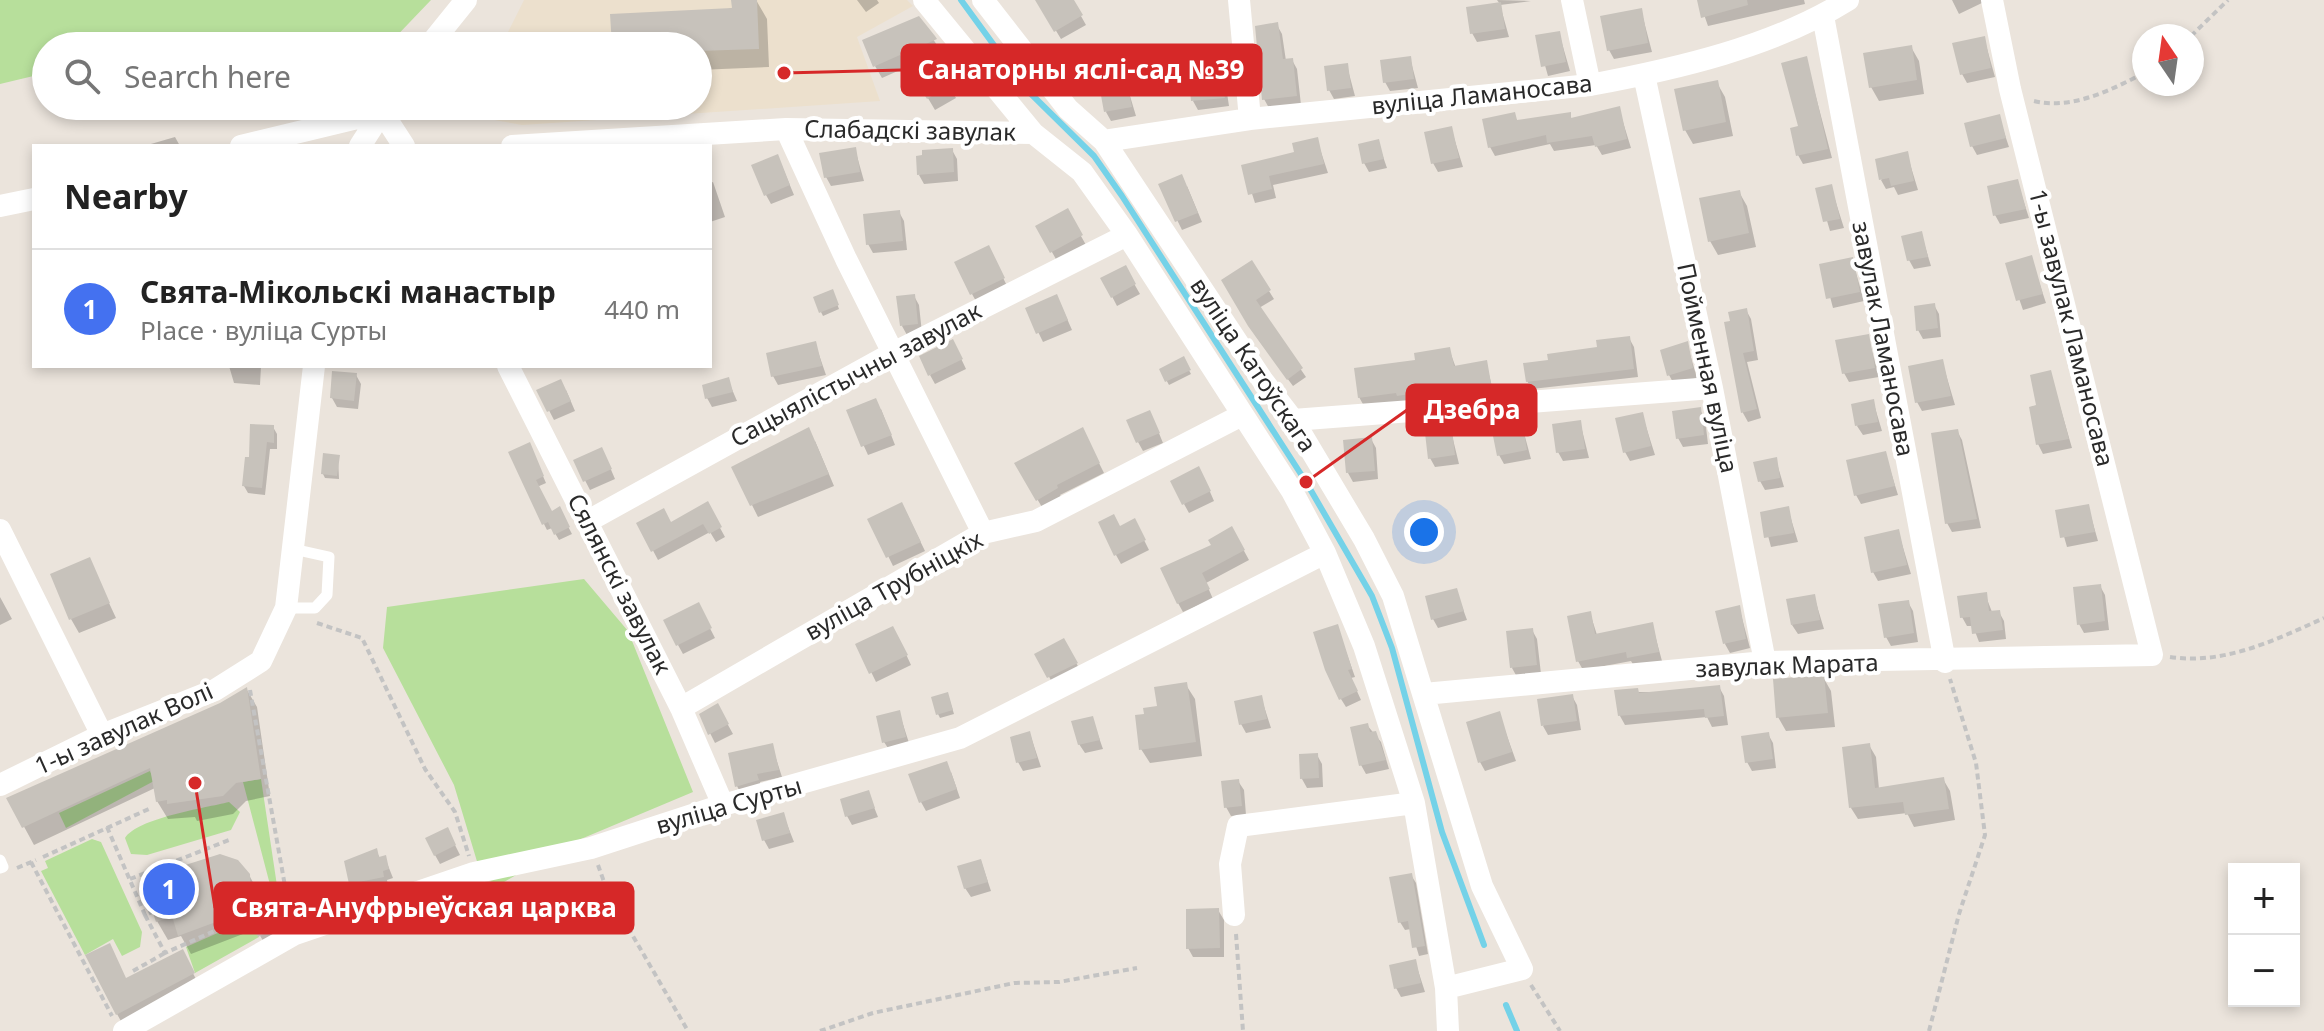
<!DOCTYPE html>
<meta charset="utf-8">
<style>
:root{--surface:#fff;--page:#f6f6f6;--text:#222;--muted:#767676;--line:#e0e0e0;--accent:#4471f0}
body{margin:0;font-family:"Noto Sans",sans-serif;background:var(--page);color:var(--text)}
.controls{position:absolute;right:24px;bottom:24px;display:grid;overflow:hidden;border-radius:0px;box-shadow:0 4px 12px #0003}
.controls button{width:72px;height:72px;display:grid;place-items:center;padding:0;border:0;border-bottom:2px solid var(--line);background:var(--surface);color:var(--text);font:40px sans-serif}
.compass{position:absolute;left:2132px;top:24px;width:72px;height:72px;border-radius:50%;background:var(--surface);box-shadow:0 4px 12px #0003;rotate:347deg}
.you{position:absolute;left:1424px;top:532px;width:28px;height:28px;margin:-20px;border:6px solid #fff;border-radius:50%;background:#1a73e8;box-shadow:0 0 0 12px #1a73e833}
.badge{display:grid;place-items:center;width:52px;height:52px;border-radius:50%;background:var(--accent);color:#fff;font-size:26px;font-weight:700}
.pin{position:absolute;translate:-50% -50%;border:4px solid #fff;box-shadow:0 2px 8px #0006}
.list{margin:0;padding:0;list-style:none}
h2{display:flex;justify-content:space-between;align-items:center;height:104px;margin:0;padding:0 32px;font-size:34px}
h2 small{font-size:26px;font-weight:400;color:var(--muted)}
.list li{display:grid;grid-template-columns:52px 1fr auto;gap:24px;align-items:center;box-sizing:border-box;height:120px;padding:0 32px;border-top:2px solid var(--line)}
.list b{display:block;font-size:30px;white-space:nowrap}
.list p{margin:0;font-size:26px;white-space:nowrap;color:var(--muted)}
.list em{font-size:26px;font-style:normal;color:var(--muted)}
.icon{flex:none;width:44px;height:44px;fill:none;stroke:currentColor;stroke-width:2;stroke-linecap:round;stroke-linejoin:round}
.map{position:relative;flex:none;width:2324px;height:1031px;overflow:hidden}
.search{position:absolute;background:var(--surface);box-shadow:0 4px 12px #0003;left:32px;top:32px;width:680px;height:88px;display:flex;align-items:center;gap:20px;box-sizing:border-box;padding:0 28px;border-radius:44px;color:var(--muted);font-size:30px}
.panel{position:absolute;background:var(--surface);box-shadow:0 4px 12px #0003;left:32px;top:144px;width:680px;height:224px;border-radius:0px}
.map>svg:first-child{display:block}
.education{fill:#ece0cd}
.green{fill:#b7df9b}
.shadow{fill:#0003}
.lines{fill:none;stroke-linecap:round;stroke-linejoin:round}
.stream{stroke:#74d2e8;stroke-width:6}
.building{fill:#c7c2bb}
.path{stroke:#c3c3c3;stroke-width:4;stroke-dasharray:6 4;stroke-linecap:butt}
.service{stroke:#fff;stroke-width:11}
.minor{stroke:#fff;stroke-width:22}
.labels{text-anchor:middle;stroke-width:8;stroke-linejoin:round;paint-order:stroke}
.street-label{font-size:24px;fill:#2a2a2a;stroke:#fff}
.leader{fill:none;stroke:#d62828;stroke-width:3}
.callout-dot{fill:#d62828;stroke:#fff;stroke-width:3}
.callout{fill:#d62828;stroke:#d62828;stroke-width:3}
.callout-label{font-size:26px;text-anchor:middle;font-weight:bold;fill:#fff}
</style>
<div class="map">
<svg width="2324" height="1031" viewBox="0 0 2324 1031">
<rect width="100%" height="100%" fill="#ebe4dc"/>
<path class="education" d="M524,0h383l6,6 -56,31 23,64 -358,24 -50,-9 4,-10h222v-60h-197z"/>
<path class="green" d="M0,0h431l-44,46h-176l-7,-11 -45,11h-113v27l-46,11z
M584,579l44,52 65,161 -124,52 -70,41 -17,-7 -28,-93 -71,-137 4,-41z
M150,771l4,10 -88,47 -7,-15z
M261,779l18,120 -5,1 -31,-118z
M229,802l11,10 -9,18 -84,25 -16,-1 -6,-16c13,-20 80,-30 104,-36z
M92,839l9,3 41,90 -2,15 -18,9 -9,-17 -28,16 -44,-84 7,-3 -3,-7z
M247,920l12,17 -64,36 -9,-26z"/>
<path class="shadow" d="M756,0l11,19 2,48 -71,3v-24h-84z
M857,0h20l2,3 -13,9z
M1072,0l14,25 -25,14 -23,-38z
M1497,0l34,1 -31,4 9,32 -32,5 -5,-9 28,-29z
M1699,0h105l1,4 -97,22z
M1952,0h31l1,2 -25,12z
M1641,10l11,42 -38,7 -5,-9z
M918,18l24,34 -11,5 25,41 -21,12 -26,-44 -27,12 -7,-12z
M1277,25l5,9 4,27 6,-1 5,9 4,36 -32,3 -5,-9z
M1559,33l11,38 -22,5 -11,-39z
M1984,38l11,39 -28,6 -5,-9z
M1911,47l8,14 5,33 -45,7 -8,-14z
M1410,58l8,30 -28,3 -5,-9z
M1806,59l26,99 -29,6 -5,-9z
M1347,66l8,30 -21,3 -5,-9z
M1215,69l12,24 2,13 -31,4 -5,-9z
M1124,76l12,40 -25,5 -5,-9z
M1717,83l8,14 8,39 -40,8 -8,-14z
M1619,109l12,39 -29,7 -6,-10 -42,6 -4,-7 -55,12 -5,-9 24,-32 4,7 51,-8 3,5z
M1999,117l10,30 -32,8 -5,-9z
M1451,128l12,39 -25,5 -5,-9z
M175,137l5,9h-36z
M1317,140l11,33 -55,12 3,13 -21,5 -12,-37 53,-13z
M1378,142l9,26 -18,4 -5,-9z
M855,149l9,32 -33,5 -5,-9z
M952,150l5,9 1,22 -34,3 -5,-9z
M1907,154l11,36 -20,5 -4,-8 -8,2 -5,-9z
M782,166l12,29 -23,9 -5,-9z
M2017,181l12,37 -29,6 -5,-9z
M713,182l12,35 -15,5v-39z
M1160,185l27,1 15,36 -20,8z
M1831,187l13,41 -14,3 -12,-41z
M1739,192l8,14 9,41 -38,8 -8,-14z
M1067,211l19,34 -29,16 -19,-34z
M899,212l5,9 3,29 -34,3 -5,-9z
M1921,233l10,33 -17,3 -5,-9z
M993,257l15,31 -31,15 -5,-9z
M2031,258l15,45 -23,7 -16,-46z
M1852,259l12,42 -31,7 -11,-42z
M1251,263l23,36 -15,9 47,69 -13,9 -38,-51z
M1125,268l15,26 -23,12 -14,-27z
M834,296l5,13 -16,7 -2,-4z
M914,296l5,9 3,28 -15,2 -5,-9z
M1061,305l11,25 -29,12 -16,-33z
M1934,305l5,9 2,23 -18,2 -5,-9z
M1746,310l5,9 7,41 -11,2 14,56 -13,4 -5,-9 -17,-89z
M1868,336l11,41 -30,5 -5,-9z
M1629,338l5,9 4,30 -106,12 -5,-8z
M815,343l11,32 -48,10 -5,-9z
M1687,344l10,34 -23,6 -5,-9z
M1449,349l7,19 30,-5 9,35 -16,2 -4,-8 -71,12 -40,2 -5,-9 59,-35z
M957,350l9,19 -31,15 -5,-9z
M1183,359l8,15 -22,11 -8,-15z
M1942,361l13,44 -33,6 -5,-9z
M229,366h32l-1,19 -26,-2z
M2050,372l22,76 -29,6 -5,-10v-37z
M356,375l5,9 -3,25 -21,-2 -5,-9z
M728,380l9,21 -25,6 -5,-9z
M566,390l9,21 -21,9 -15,-29z
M1873,401l9,30 -19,4 -6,-9z
M881,409l14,36 -27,10 -20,-44z
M1700,410l5,9 3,25 -25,3 -5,-9z
M1642,414l13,41 -25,6 -5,-9z
M1154,421l9,22 -20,8 -5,-9z
M1521,422l10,37 -27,5 -5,-9z
M1580,422l9,36 -26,3 -5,-9z
M273,427l4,7v15h-7l-5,46 -17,-2 -4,-7 7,-27z
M1451,431l8,33 -24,3 -5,-9z
M1957,431l5,9 19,88 -29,4 -5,-9z
M1087,439l17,34 -44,22 2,3 -19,11 -26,-45z
M1371,439l5,9 2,31 -25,3 -5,-9z
M815,441l19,45 -76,31 -6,-12z
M532,451l14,32 -9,4 14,26 8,-4 13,25 -13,6 -7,-12 -5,2 -3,-6 -33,-71z
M1885,453l13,42 -37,9 -5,-9z
M338,457l1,22 -14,-1 -2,-4z
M606,458l9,21 -25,11 -15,-29z
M1776,460l8,27 -19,3 -5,-9z
M1204,478l10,23 -25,12 -5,-9z
M707,504l18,33 -9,5 -6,-10 -52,28 -19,-36h32z
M2088,506l10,35 -31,6 -10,-35z
M1788,509l10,33 -27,5 -9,-34z
M907,514l18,37 -32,15 -23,-47z
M1120,528l19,2 10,20 -28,14 -5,-9z
M1232,529l17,31 -43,23 7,16 -30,13 -5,-9 36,-57z
M1898,531l13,43 -33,7 -5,-9z
M89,560l27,58 -37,15 -8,-14z
M2100,586l5,9 4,35 -25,3 -5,-9z
M1456,590l11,30 -29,8 -5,-9z
M1985,594l7,18h7l5,9 2,18 -27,3 -6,-16h-6l-5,-9z
M1814,596l10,33 -26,5 -6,-9z
M0,597l12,22 -12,6z
M1908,602l5,9 5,31 -27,4 -5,-9z
M698,605l17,33 -32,16 -5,-9z
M1739,607l11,41 -20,5 -5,-9z
M1590,613l7,22 55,-11 10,37 -28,5 -3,-5 -48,9 -5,-9z
M1337,626l18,51 -4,1 10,22 -15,7 -5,-8z
M1532,630l5,9 4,35 -24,3 -5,-9z
M898,637l13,28 -35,17 -18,-37z
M1064,640l17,32 -27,14 -17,-32z
M1823,677l8,14 4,36 -49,4 -8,-14z
M1186,685l9,14 7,57 -52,7 -9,-14 5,-34z
M1719,687l5,9 4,29 -16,2 -5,-10 -82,8 -5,-9 -3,-24h59z
M247,690l10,17 13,89 -24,5 -13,13 -36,7 -2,-4 -27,2 -11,-18 -2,-13 -121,57 -25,-46 212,-94z
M1572,696l5,9 4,25 -33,5 -5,-9z
M1261,697l10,31 -25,5 -5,-9z
M949,698l5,16 -14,4 -2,-4z
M717,705l16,29 -18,9 -14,-28z
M899,712l11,34 -20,5 -6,-9z
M1499,714l17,47 -31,10 -5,-9z
M1092,718l11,31 -18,4 -6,-9z
M1367,725l14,17 8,27 -23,5 -5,-9z
M1030,734l11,33 -18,4 -5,-9z
M1768,734l5,9 3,25 -24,3 -5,-9z
M1869,745l7,12 3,32 64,-10 7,12 5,29 -41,7 -7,-14 -49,6 -7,-11z
M772,746l10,31 -22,5 1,6 -20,6 -4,-8z
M1317,755l5,9 1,23 -16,1 -5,-9 -1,-23z
M951,772l9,26 -34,13 -5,-9z
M1238,781l6,9 2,25 -15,1 -5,-9z
M868,792l10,25 -26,8 -5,-9z
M783,814l11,28 -25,7 -5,-9z
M452,839l8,16 -20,9 -5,-9z
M376,851l4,7h5l8,20 -6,2 1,6 -32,7 -10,-31z
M981,861l10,30 -20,6 -6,-9z
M249,875l11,20v25l21,1 6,12 -22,11 -9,-15 -65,25 -10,-18 -13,4 -11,-19z
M1411,875l5,8 12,71 -9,2 -8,-27 -6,1 -5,-8z
M1218,910l6,10v37h-31l-5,-9z
M182,952l16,31 -76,40 -5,-9z
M1415,961l10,31 -24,5 -5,-9z"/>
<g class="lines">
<path class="stream" d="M961,0l65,89 68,67 28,40 184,286 66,114 20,52 50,184 42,113
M1506,1005l11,26"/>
</g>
<path class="building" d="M731,0h26l2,49 -61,2v-5h-86l-2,-32 122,-6z
M1035,0h39l9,15 -29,17z
M1697,0h50l1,5 -47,13z
M1501,2l4,27 -35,5 -4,-27z
M1642,8l6,35 -41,8 -7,-35z
M919,16l16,20 2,3 -11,5 24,41 -23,14 -27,-44 -27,12 -11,-27z
M1278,22l5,37 10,-1 4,38 -35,4 -7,-74z
M1560,31l6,31 -25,5 -6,-32z
M1985,36l6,32 -31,7 -8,-32z
M1912,45l5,35 -48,8 -6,-35z
M1411,56l3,23 -31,4 -3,-23z
M1807,56l21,93 -32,7 -6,-28 8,-2 -17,-63z
M1348,63l3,25 -24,3 -3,-25z
M1216,67l9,31 -34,3 -3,-32z
M1125,73l7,34 -28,5 -6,-33z
M1718,80l8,42 -43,9 -9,-42z
M1620,106l7,33 -32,8 -3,-11 -45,7 -1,-8 -58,13 -6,-29 33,-7 2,8 54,-8v6z
M2000,114l6,24 -36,9 -6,-24z
M1452,126l7,32 -28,6 -7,-32z
M1318,137l6,27 -55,12 3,13 -24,6 -7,-30 53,-13 -2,-9z
M1379,139l5,20 -22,5 -4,-20z
M856,147l4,25 -36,6 -5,-25z
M953,148l1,24 -37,3 -1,-19 6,-1v-5z
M1908,151l6,30 -23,5 -2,-8 -10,2 -4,-21z
M778,154l12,31 -26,11 -13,-31z
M1182,174l16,39 -23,9 -17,-38z
M2018,179l8,30 -33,7 -6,-30z
M1832,184l8,35 -17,3 -8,-34z
M1740,190l9,43 -41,9 -9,-44z
M1068,208l15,27 -33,18 -15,-27z
M900,210l3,31 -37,4 -3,-31z
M1922,231l6,26 -21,4 -6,-25z
M989,245l16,33 -35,17 -16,-33z
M2032,255l11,39 -27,7 -11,-38z
M1853,257l7,35 -34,7 -7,-35z
M1252,260l19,30 -15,10 47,68 -16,12 -39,-54 -27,-46z
M1126,265l10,19 -25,14 -11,-20z
M833,289l6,16 -20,8 -6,-16z
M915,294l3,30 -18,2 -4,-30z
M1057,294l11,26 -32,14 -11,-26z
M1935,303l3,25 -22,3 -2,-25z
M1747,308l7,43 -11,2 14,56 -16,4 -17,-91 6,-1 -2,-9z
M1869,334l6,34 -33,6 -7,-34z
M1630,336l4,33 -108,13 -3,-19 25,-3 -1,-6 50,-7 -1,-7z
M953,339l10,20 -35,17 -9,-20z
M816,341l6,25 -51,11 -5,-24z
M1688,341l5,27 -26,8 -7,-26z
M1450,347l4,19 33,-6 5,29 -19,3 -2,-8 -74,12 -1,-3 -38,5 -4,-30 61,-8 -1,-7z
M1184,356l7,14 -26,12 -6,-13z
M1943,359l8,37 -36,7 -7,-37z
M2051,370l18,69 -33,6 -7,-38 7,-2 -6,-30z
M332,371l25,2 -3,28 -24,-3z
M729,377l4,15 -28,7 -3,-14z
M561,379l10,22 -24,11 -11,-22z
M876,398l16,37 -31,12 -15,-37z
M1874,399l4,23 -23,4 -4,-22z
M1701,407l3,28 -28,4 -4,-28z
M1150,410l10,23 -24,10 -10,-23z
M1643,412l8,34 -28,7 -8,-35z
M1522,420l5,30 -30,6 -6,-30z
M1581,420l4,29 -29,4 -4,-29z
M250,424l24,1v18l-7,-1 -5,46 -20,-2 3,-29h4z
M809,427l20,47 -79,32 -19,-39z
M1083,427l17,36 -43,22 1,3 -22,13 -22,-38z
M1452,429l3,26 -27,4 -3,-26z
M1958,429l19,90 -32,5 -14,-91z
M1372,437l3,34 -29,2 -3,-33z
M530,442l14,34 -8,4 16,31 8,-5 10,21 -16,8 -6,-13 -6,3 -34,-73z
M602,447l10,22 -29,13 -10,-22z
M1886,451l9,35 -41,10 -8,-36z
M323,453l17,2 -3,21 -16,-2z
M1777,457l3,21 -22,4 -5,-20z
M1199,466l12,25 -29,14 -12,-24z
M708,501l14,26 -13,7 -6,-10 -52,28 -15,-29 28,-15 7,14z
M902,502l19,40 -35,16 -19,-39z
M2089,504l6,28 -35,6 -5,-28z
M1789,506l5,27 -30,5 -4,-26z
M1114,514l6,12 15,-8 11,22 -32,16 -16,-34z
M1232,526l13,24 -43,23 8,16 -33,15 -17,-36 51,-23 -3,-5z
M1899,529l8,36 -36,8 -7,-36z
M90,557l20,46 -41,17 -19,-46z
M2101,584l4,37 -28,4 -4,-38z
M1457,588l7,23 -33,9 -6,-24z
M1987,592l2,19 11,-1 3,20 -31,4 -2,-17 -10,1 -3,-22z
M1815,594l5,26 -29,5 -5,-26z
M1909,600l5,33 -30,5 -6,-34z
M699,602l13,26 -36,18 -13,-26z
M1740,605l6,34 -23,5 -8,-33z
M1591,611l4,23 58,-12 6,30 -32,6 -1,-6 -50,10 -9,-46z
M1338,624l14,45 -4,1 10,21 -19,9 -14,-30 -12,-38z
M893,626l15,29 -39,19 -14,-30z
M1533,628l4,37 -27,3 -4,-37z
M1064,638l14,25 -31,15 -13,-24z
M1824,675l4,38 -52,5 -3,-39z
M1187,682l9,60 -57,8 -4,-35 9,-1 -1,-6 14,-2 -3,-19z
M1720,685l4,31 -19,2 -1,-9 -86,7 -4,-26 24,-2 1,5z
M247,687l14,92 -25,4 -13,13 -56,8v-4l-11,2 -6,-34 -128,60 -16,-30 214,-95z
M948,692l5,18 -17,5 -5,-18z
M1573,694l4,27 -36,5 -4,-27z
M1262,695l5,24 -28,6 -5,-24z
M718,703l11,21 -21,11 -9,-21z
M900,710l6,27 -24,6 -6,-27z
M1500,711l12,41 -34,11 -12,-41z
M1093,716l7,24 -22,5 -7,-24z
M1368,723l2,9 6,-1 10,29 -27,6 -9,-39z
M1030,731l7,27 -21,5 -6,-26z
M1769,732l4,27 -28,4 -4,-27z
M773,743l6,27 -22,4 2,6 -24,7 -7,-34z
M1870,743l5,45 69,-11 5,32 -44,6 -2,-13 -54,6 -7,-61z
M1318,753l1,25 -19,1 -1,-25z
M947,761l10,28 -38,14 -11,-29z
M1239,779l3,27 -18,2 -3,-27z
M869,790l6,18 -30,9 -5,-18z
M784,812l6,21 -28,8 -6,-21z
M448,827l8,18 -22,11 -9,-18z
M377,848l2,9 7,-2 3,14 -6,2 1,6 -35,7 -5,-23z
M220,854l18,6 12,14 1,35 -73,27 -6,-20 -16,6 -7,-21 15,-5 -7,-22z
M981,859l7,23 -24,7 -7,-23z
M1412,873l13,73 -13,2 -4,-27 -10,2 -9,-46z
M1219,908l1,40 -34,1v-40z
M276,910l7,14 -25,13 -8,-14z
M110,943l16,35 57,-29 12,24 -79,42 -31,-60z
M1416,959l5,24 -27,6 -5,-24z"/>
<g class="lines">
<path class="path" d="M2191,36l37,-36
M2034,101c38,9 77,-11 110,-28
M317,623l45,15 63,131 30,43 14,44
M2170,657c55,8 105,-17 154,-39
M250,690l40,224
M107,827l38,88 7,-3
M43,857l108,-49
M31,862l81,154
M598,865l10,28 80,138
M17,868l19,-8
M130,879l99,-39
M145,915l20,38 90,-40
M1236,934l7,97
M133,971l32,-18
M1531,985l29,46
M820,1031l53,-18 141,-30 45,-1 78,-14
M1929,1031l30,-117 26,-79 -9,-72 -26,-84"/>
<path class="service" d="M286,608h29l12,-13 2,-38 -36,-8
M0,860l3,7 -3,1"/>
<path class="minor" d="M924,0l109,133 49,39 45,63 165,256 33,62 39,93 50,157 32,185 2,43
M983,0l85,109 36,32 159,240 30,39 71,119 29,57 89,290 40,83 -76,19
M1239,0l11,119
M1572,0l18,85
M1823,16l122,646
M429,46l37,-46
M1644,75l68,313 53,274
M382,112l22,34
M786,129l60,130 137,274
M1104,141l146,-22 340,-34c86,-16 183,-38 258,-85
M241,146l141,-34
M360,146l25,-39
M512,146l274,-17 247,4
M0,206l34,-7
M508,366l173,342 42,97
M1293,420l419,-32
M588,521l305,-168 234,-118
M0,530l102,205
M1424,694l341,-32 387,-7 -142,-566 -18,-89
M681,708l302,-175 53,-12 206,-106
M0,785l102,-50 113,-45 46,-29 25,-53 28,-242
M1234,915l-4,-51 8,-38 176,-23
M124,1031l171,-97 179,-61 117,-25 132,-43 237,-67 365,-185"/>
</g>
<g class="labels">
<g class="street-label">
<text transform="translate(1482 95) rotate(-6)" y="8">вуліца Ламаносава</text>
<text transform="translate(910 131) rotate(1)" y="8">Слабадскі завулак</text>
<text transform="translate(2071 328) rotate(76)" y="8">1-ы завулак Ламаносава</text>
<text transform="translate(1883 339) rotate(79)" y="8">завулак Ламаносава</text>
<text transform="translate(1253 365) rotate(56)" y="8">вуліца Катоўскага</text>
<text transform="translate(1707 368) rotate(78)" y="8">Пойменная вуліца</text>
<text transform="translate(856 375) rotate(-28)" y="8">Сацыялістычны завулак</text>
<text transform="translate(619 584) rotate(63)" y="8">Сялянскі завулак</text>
<text transform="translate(894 586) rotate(-29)" y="8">вуліца Трубніцкіх</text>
<text transform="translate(1787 666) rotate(-2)" y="8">завулак Марата</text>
<text transform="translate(124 729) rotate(-24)" y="8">1-ы завулак Волі</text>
<text transform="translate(729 806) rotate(-16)" y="8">вуліца Сурты</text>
</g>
</g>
<path class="leader" d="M784 73L902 70M1306 482L1407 410M195 783L215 908"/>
<g class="callout-dot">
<circle cx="784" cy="73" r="8"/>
<circle cx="1306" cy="482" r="8"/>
<circle cx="195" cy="783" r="8"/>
</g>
<g class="callout">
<rect x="902" y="45" width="359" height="50" rx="8"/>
<rect x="1407" y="385" width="129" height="50" rx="8"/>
<rect x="215" y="883" width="418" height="50" rx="8"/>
</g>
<g class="callout-label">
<text x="1081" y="79">Санаторны яслі-сад №39</text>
<text x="1472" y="419">Дзебра</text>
<text x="424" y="917">Свята-Ануфрыеўская царква</text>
</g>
</svg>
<div class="controls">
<button>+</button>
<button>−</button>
</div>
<svg class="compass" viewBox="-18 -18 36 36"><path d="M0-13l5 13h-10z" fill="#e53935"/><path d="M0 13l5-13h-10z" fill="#767676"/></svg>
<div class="you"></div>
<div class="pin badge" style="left:169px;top:889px">1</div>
<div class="search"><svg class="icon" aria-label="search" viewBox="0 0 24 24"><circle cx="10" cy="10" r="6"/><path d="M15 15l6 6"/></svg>Search here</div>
<section class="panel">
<h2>Nearby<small></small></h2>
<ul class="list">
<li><span class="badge">1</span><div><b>Свята-Мікольскі манастыр</b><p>Place · вуліца Сурты</p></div><em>440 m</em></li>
</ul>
</section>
</div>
